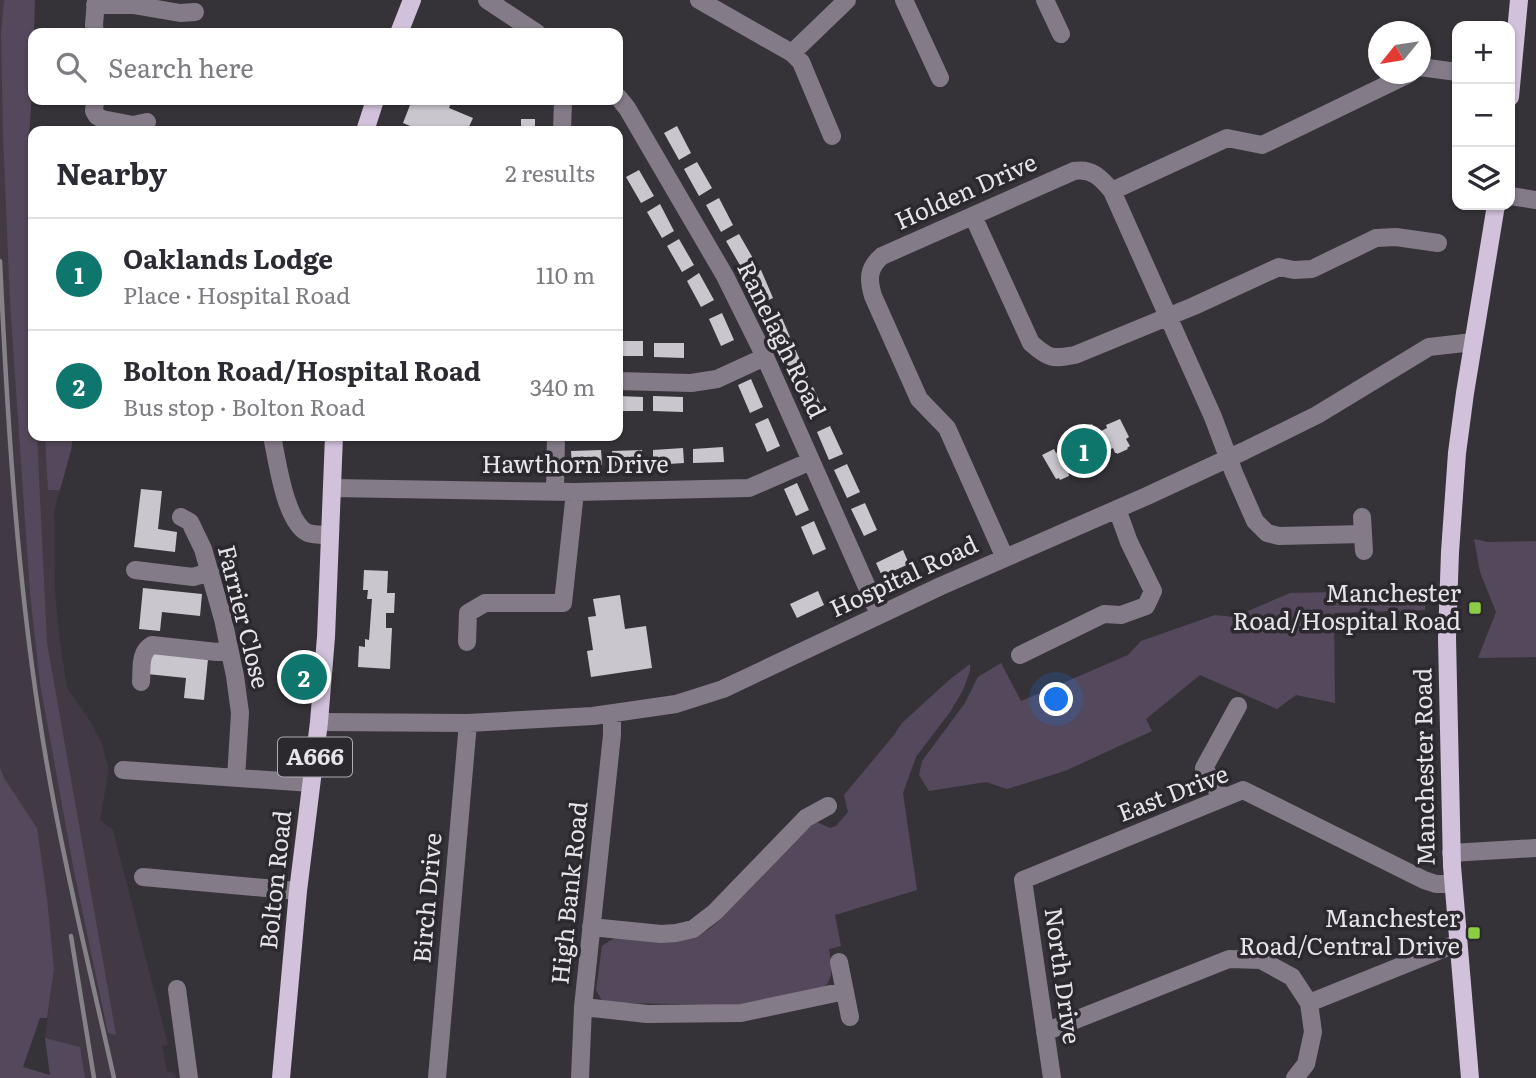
<!DOCTYPE html>
<meta charset="utf-8">
<style>
:root{--surface:#fff;--page:#f7f7f7;--text:#2b2b33;--muted:#7c7c81;--line:#e1e1e2;--accent:#0f766e}
body{margin:0;font-family:Literata,serif;background:var(--page);color:var(--text)}
.controls{position:absolute;right:21px;top:21px;display:grid;overflow:hidden;border-radius:14px;box-shadow:0 2px 5px #0004}
.controls button{width:63px;height:63px;display:grid;place-items:center;padding:0;border:0;border-bottom:2px solid var(--line);background:var(--surface);color:var(--text);font:35px sans-serif}
.compass{position:absolute;left:1368px;top:21px;width:63px;height:63px;border-radius:50%;background:var(--surface);box-shadow:0 2px 5px #0004;rotate:240deg}
.you{position:absolute;left:1057px;top:700px;width:24px;height:24px;margin:-18px;border:5px solid #fff;border-radius:50%;background:#1a73e8;box-shadow:0 0 0 10px #1a73e833}
.badge{display:grid;place-items:center;width:46px;height:46px;border-radius:50%;background:var(--accent);color:#fff;font-size:23px;font-weight:700}
.pin{position:absolute;translate:-50% -50%;border:4px solid #fff;box-shadow:0 2px 7px #0006}
.list{margin:0;padding:0;list-style:none}
h2{display:flex;justify-content:space-between;align-items:center;height:91px;margin:0;padding:0 28px;font-size:30px}
h2 small{font-size:23px;font-weight:400;color:var(--muted)}
.list li{display:grid;grid-template-columns:46px 1fr auto;gap:21px;align-items:center;box-sizing:border-box;height:112px;padding:0 28px;border-top:2px solid var(--line)}
.list b{display:block;font-size:26px;white-space:nowrap}
.list p{margin:0;font-size:23px;white-space:nowrap;color:var(--muted)}
.list em{font-size:23px;font-style:normal;color:var(--muted)}
.icon{flex:none;width:38px;height:38px;fill:none;stroke:currentColor;stroke-width:2;stroke-linecap:round;stroke-linejoin:round}
.map{position:relative;flex:none;width:1536px;height:1078px;overflow:hidden}
.search{position:absolute;background:var(--surface);box-shadow:0 2px 5px #0004;left:28px;top:28px;width:595px;height:77px;display:flex;align-items:center;gap:18px;box-sizing:border-box;padding:0 24px;border-radius:14px;color:var(--muted);font-size:26px}
.panel{position:absolute;background:var(--surface);box-shadow:0 2px 5px #0004;left:28px;top:126px;width:595px;height:315px;border-radius:14px}
.map>svg:first-child{display:block}
.built{fill:#413a45}
.green{fill:#54495c}
.building{fill:#cac6cd}
.lines{fill:none;stroke-linecap:round;stroke-linejoin:round}
.minor{stroke:#837b88;stroke-width:18}
.major{stroke:#d1c1db;stroke-width:18}
.rail{stroke:#868388;stroke-width:4.5}
.poi-dot{fill:#8bce46;stroke:#2c292e;stroke-width:2.5}
.labels{text-anchor:middle;stroke-width:7;stroke-linejoin:round;paint-order:stroke}
.shield{fill:#2c292e;stroke:#aeacb0;stroke-width:2}
.shield-label{font-size:23px;font-weight:bold;fill:#e6e4e8}
.street-label{font-size:24px;fill:#e6e4e8;stroke:#2c292e}
.poi-label{font-size:24px;fill:#e6e4e8;stroke:#2c292e;text-anchor:end}
</style>
<div class="map">
<svg width="1536" height="1078" viewBox="0 0 1536 1078">
<rect width="100%" height="100%" fill="#363338"/>
<path class="built" d="M0,0h34l-1,74 -5,79 5,1v282h40l-2,14 -17,62 1,80 5,50 7,46 23,33 12,23 6,23v7l-8,46 13,10 55,215 -6,1 5,25 8,2 1,5h-126l-5,-40 9,-68 -54,-203z"/>
<path class="green" d="M4,0h31l-2,74 -5,79 5,1v282h4l10,207 69,392 -8,-2 -34,-162 -34,-188 -10,-90 -20,-291 -7,-168 -2,-99z
M45,436h28l-2,14 -11,40h-12z
M1474,539l14,3 48,-1v116l-58,1 18,-46 -16,-40z
M1426,590l-1,20 -91,3 1,90 -39,-8 -19,14 -77,-34 -54,44 6,12 -87,40 -58,18 -21,-7 -57,9 -10,-16 3,-14 43,-58 13,-26 23,-14 20,38 107,-46 13,-14 74,-26 19,2 56,-24z
M970,664v7l-7,19 -13,22 -34,45 -13,36 14,97 -82,25 6,31 -12,3c2,15 6,27 -5,39l-81,17 -135,-2 -7,-4 -5,-9 6,-44 14,-9 61,4 13,-2 18,-9 13,-11 92,-97 6,1 11,5 6,-2 12,-14 -4,-17 50,-60 8,-12 46,-42z
M0,767l4,11 33,50 10,71 7,71 -7,48h-7l-17,49 27,8 -5,-37 35,9 5,31h-85z"/>
<path class="building" d="M412,100h40l-3,8 24,10 -6,13h-45l-19,-8z
M521,119h14v12h-14z
M677,126l14,27 -12,7 -15,-27z
M697,162l15,26 -13,8 -15,-27z
M639,170l15,26 -13,7 -15,-26z
M719,198l14,27 -12,7 -15,-27z
M660,204l14,27 -12,7 -15,-26z
M739,234l15,26 -13,7 -15,-26z
M679,239l15,26 -12,7 -15,-26z
M761,270l12,28 -13,6 -13,-28z
M699,273l15,27 -13,7 -14,-26z
M778,309l12,28 -13,6 -12,-28z
M722,313l12,27 -13,6 -12,-27z
M618,341h25v15h-25z
M654,343h30v15l-30,-1z
M795,349l13,28 -13,6 -13,-28z
M751,379l12,28 -13,6 -12,-28z
M813,387l12,27 -13,6 -13,-27z
M618,396l25,1v14h-25z
M653,396l30,1v15l-30,-1z
M768,418l12,28 -13,6 -12,-28z
M1120,419l9,18 -3,2 4,7 -3,2 1,1 -11,5v-1h-2l-2,-5 -45,22 1,6 -9,4 -1,-2 -3,1 -14,-24 12,-6 2,4 13,-6 -4,-10 27,-13 5,9 10,-5 -1,-3z
M830,426l13,28 -14,6 -12,-28z
M723,447l1,15 -31,1v-14z
M683,448l1,15 -31,2v-15z
M601,450l1,15 -30,1 -1,-15z
M642,450l1,14 -30,2 -1,-15z
M847,464l13,28 -13,6 -13,-28z
M797,483l12,27 -13,6 -12,-27z
M141,489l21,2 -4,38 19,3 -2,20 -41,-5z
M865,503l12,27 -13,6 -13,-27z
M814,521l12,28 -13,6 -12,-28z
M903,550l6,14 -27,12 -6,-13z
M364,570l24,1 -1,22h8l-1,20h-8v15h6l-2,41 -32,-2 1,-21 6,1v-8l4,1 3,-41h-5l1,-9h-5z
M143,588l59,6 -2,22 -38,-4 -2,19 -21,-2z
M818,591l6,14 -27,13 -7,-14z
M620,595l5,34 21,-3 6,42 -61,9 -4,-26 6,-1 -5,-33 8,-1 -3,-17z
M150,653l58,6 -4,41 -20,-2 2,-20 -39,-4z"/>
<g class="lines">
<path class="minor" d="M487,0l50,33
M699,0l93,53 9,9 31,74
M904,0l36,78
M1045,0l16,34
M95,5h38l47,8 15,-1
M95,33l-1,-8 2,-25
M792,53l55,-53
M1420,67l37,5
M618,97l9,11 98,168 40,81 114,257
M95,100l-1,11 3,5 5,3 31,6 14,-3
M562,131l1,-31
M1112,191l115,-53 35,7 147,-71
M1510,196l26,4
M973,216l58,127c18,16 21,16 44,12l119,-49 85,-39 15,3 18,-1 64,-31 20,-1 42,6
M618,381l73,2 26,-4 48,-22
M272,436c5,23 13,87 36,97 7,2 15,2 22,2
M332,488l243,4 174,-4 62,-27
M555,491l1,-55
M181,517l9,5 13,27 20,70 12,57 5,37 -4,65
M1362,517l2,34
M1005,558l-58,-130 -28,-29 -46,-103c-5,-17 -5,-28 9,-40l192,-85c18,-3 27,7 38,20l101,226 21,56 21,48 12,12 12,3 84,-2
M135,570l58,7 17,-5
M467,642l1,-29 17,-10h78l12,-111
M1020,655l84,-41 17,1 25,-9 7,-15 -24,-49 -12,-33
M141,682c1,-13 -2,-30 11,-37l65,7 12,-2
M319,722l149,1 125,-7 83,-12 47,-15 218,-103 206,-90 97,-45 73,-36 112,-68 44,-5
M123,770l188,13
M1222,798l-18,-30 34,-62
M1451,853l85,-5
M143,877l155,14
M591,927l70,7 15,-1 17,-4 22,-17 91,-94 22,-12
M839,962l11,55
M177,989l12,89
M1309,1003l149,-60
M583,1007l64,7 94,-1 104,-22
M1045,1032l184,-73 32,1 31,17 17,26 4,29 -7,32 -11,14
M437,1078l31,-355
M580,1078l3,-71 29,-272v-21
M1052,1078l-29,-198 220,-90 181,90 12,4h17"/>
<path class="major" d="M399,33l13,-33
M1510,97l9,-97
M365,131l10,-31
M281,1078l17,-187 21,-169 7,-85 8,-201
M1470,1078l-18,-212 -5,-228 3,-86 7,-99 8,-60 31,-188"/>
<path class="rail" d="M0,261c7,151 16,304 39,454 18,122 48,242 75,363
M71,936l23,142"/>
</g>
<g class="poi-dot">
<rect x="1468" y="601" width="14" height="14" rx="3.5"/>
<rect x="1467" y="926" width="14" height="14" rx="3.5"/>
</g>
<g class="labels">
<rect class="shield" x="278" y="737.5" width="74" height="39" rx="5"/>
<g class="shield-label">
<text x="315" y="765">A666</text>
</g>
<g class="street-label">
<text transform="translate(966 192) rotate(-24)" y="8">Holden Drive</text>
<text transform="translate(781 340) rotate(64)" y="8">Ranelagh Road</text>
<text x="575" y="473">Hawthorn Drive</text>
<text transform="translate(904 577) rotate(-25)" y="8">Hospital Road</text>
<text transform="translate(243 617) rotate(76)" y="8">Farrier Close</text>
<text transform="translate(1425 767) rotate(-91)" y="8">Manchester Road</text>
<text transform="translate(1173 794) rotate(-21)" y="8">East Drive</text>
<text transform="translate(276 880) rotate(-84)" y="8">Bolton Road</text>
<text transform="translate(570 893) rotate(-84)" y="8">High Bank Road</text>
<text transform="translate(428 898) rotate(-85)" y="8">Birch Drive</text>
<text transform="translate(1062 976) rotate(82)" y="8">North Drive</text>
</g>
<g class="poi-label">
<text x="1461" y="602">Manchester<tspan x="1461" dy="28">Road/Hospital Road</tspan></text>
<text x="1460" y="927">Manchester<tspan x="1460" dy="28">Road/Central Drive</tspan></text>
</g>
</g>
</svg>
<div class="controls">
<button>+</button>
<button>−</button>
<button><svg class="icon" aria-label="layers" viewBox="0 0 24 24"><path d="M12 4l9 5-9 5-9-5zM3 14l9 5 9-5"/></svg></button>
</div>
<svg class="compass" viewBox="-18 -18 36 36"><path d="M0-13l5 13h-10z" fill="#e53935"/><path d="M0 13l5-13h-10z" fill="#7c7c81"/></svg>
<div class="you"></div>
<div class="pin badge" style="left:1084px;top:451px">1</div>
<div class="pin badge" style="left:304px;top:677px">2</div>
<div class="search"><svg class="icon" aria-label="search" viewBox="0 0 24 24"><circle cx="10" cy="10" r="6"/><path d="M15 15l6 6"/></svg>Search here</div>
<section class="panel">
<h2>Nearby<small>2 results</small></h2>
<ul class="list">
<li><span class="badge">1</span><div><b>Oaklands Lodge</b><p>Place · Hospital Road</p></div><em>110 m</em></li>
<li><span class="badge">2</span><div><b>Bolton Road/Hospital Road</b><p>Bus stop · Bolton Road</p></div><em>340 m</em></li>
</ul>
</section>
</div>
